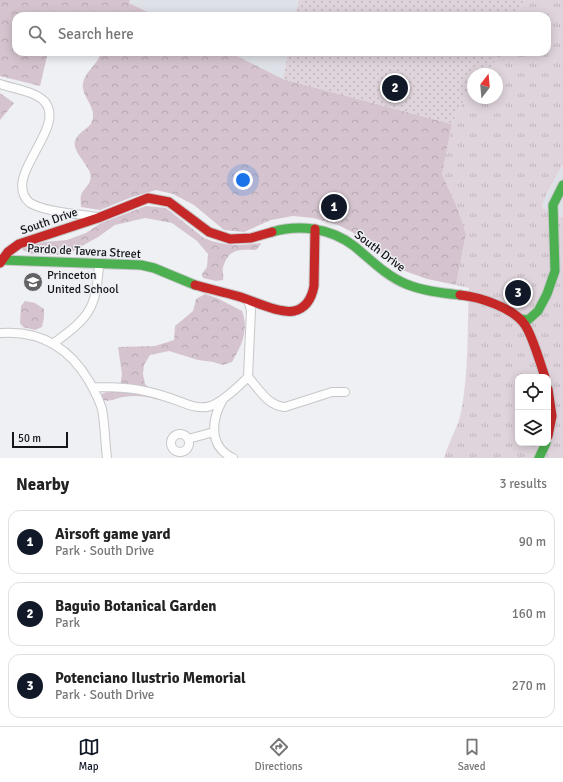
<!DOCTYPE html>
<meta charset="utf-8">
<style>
:root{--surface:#fff;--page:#f6f6f6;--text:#222;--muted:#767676;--line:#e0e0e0;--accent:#111827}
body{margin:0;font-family:Signika,sans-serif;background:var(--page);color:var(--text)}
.controls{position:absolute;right:12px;bottom:12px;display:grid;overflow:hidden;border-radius:8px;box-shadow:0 2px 10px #0003}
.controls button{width:36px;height:36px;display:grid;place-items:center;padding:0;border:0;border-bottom:1px solid var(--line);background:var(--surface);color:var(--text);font:20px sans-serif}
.compass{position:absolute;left:467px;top:68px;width:36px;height:36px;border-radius:50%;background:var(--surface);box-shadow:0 2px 10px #0003;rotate:16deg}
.scale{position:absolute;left:12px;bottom:10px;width:56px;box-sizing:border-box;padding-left:4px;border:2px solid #161618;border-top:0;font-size:11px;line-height:14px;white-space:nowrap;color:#161618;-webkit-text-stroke:3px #eeeff4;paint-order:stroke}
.you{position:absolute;left:243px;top:180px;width:14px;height:14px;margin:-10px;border:3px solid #fff;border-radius:50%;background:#1a73e8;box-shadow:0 0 0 6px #1a73e833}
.badge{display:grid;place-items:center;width:26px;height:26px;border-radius:50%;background:var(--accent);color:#fff;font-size:13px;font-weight:700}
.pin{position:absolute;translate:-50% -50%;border:2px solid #fff;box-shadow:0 1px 4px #0006}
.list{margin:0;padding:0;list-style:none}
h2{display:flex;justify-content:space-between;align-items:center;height:52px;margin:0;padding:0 16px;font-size:17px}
h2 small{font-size:13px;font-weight:400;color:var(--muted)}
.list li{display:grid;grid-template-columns:26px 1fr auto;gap:12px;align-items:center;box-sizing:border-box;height:64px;margin:0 8px 8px;padding:0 8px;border:1px solid var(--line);border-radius:12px}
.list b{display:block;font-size:15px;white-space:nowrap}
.list p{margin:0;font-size:13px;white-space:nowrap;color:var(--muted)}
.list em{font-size:13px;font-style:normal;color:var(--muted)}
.icon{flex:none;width:22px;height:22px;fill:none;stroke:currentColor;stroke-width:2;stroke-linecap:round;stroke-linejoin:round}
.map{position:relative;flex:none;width:563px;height:458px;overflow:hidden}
.search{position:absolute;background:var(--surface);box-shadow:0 2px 10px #0003;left:12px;right:12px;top:12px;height:44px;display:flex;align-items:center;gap:10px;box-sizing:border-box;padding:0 14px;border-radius:12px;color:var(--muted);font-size:15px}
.sheet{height:268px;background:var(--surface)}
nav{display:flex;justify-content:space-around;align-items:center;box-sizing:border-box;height:56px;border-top:1px solid var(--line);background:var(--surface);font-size:11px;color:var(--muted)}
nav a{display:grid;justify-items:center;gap:2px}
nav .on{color:var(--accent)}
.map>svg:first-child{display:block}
.built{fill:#dfe1e8}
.grass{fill:url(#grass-tufts);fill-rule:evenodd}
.forest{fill:url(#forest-crowns)}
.park{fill:#e0d4dc}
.garden{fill:url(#garden-dots)}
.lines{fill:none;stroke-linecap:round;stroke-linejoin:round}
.street-casing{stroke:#c6c7c9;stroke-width:10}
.fast-casing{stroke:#c6c7c9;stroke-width:11}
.jam-casing{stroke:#c6c7c9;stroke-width:11}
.street{stroke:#fdfdfd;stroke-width:8}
.fast{stroke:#4caf50;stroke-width:9}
.jam{stroke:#c62828;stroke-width:9}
.labels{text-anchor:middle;stroke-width:3;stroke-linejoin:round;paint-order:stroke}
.street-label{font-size:12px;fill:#161618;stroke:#eeeff4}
.poi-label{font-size:12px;fill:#161618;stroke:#eeeff4;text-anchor:start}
</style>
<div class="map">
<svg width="563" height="458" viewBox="0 0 563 458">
<defs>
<pattern id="grass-tufts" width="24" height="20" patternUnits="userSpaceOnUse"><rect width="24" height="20" fill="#e0d4dc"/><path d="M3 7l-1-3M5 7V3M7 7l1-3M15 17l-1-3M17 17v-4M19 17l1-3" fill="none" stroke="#bfb5bc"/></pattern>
<pattern id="forest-crowns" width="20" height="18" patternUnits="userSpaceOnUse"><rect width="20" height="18" fill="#d5c4cf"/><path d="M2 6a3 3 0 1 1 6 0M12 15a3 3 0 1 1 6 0" fill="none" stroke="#b6a8b1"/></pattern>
<pattern id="garden-dots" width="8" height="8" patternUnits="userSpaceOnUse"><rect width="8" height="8" fill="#e0d4dc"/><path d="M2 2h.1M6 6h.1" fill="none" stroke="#bfb5bc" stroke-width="1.8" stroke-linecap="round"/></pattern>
</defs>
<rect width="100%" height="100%" fill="#eff0f3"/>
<path class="built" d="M130,0h169l-4,16h-139l-27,-13z
M229,52h59l-5,27z
M563,164v53l-10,-2 -11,-8 4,-12z"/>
<path class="grass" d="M524,0h39v164l-17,31 -4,12 11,8 10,2v241h-119c4,-15 15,-33 17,-46 8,-40 6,-83 8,-124l-13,-3 10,-51 -9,-27 -15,-33 10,-50 16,-33 5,-5v12h24v-24h-11l5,-5 8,-17h48v-36h-31zM518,377h30v66h-30z"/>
<path class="forest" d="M0,0h130l-1,3 27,13h-140v36h32l-8,34 -40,-10z
M101,52h128l54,27 169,45 -10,50 15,33 9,27 -10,51 -29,-6 -25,-9 -50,-38 -14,-7 -25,-7 -20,-2 -22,4 -27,12 -20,-2 -30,-25 -21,-11 -17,-4 -24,7 -32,13 -19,-3c0,-4 -1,-9 0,-12 3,-8 12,-11 9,-22 -3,-10 -18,-22 -15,-32 4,-11 17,-12 18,-24 1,-13 -12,-21 -10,-34 2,-12 15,-18 18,-31z
M0,93l14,10 -14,17z
M146,206l20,2 38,30c18,8 37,8 56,5l1,1 -5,6c-18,-1 -27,-1 -33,17 -1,4 1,8 0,13l-7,1 -13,-3 -1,-4 5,-7 1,-13 -11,-13 -25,-18 -27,-5 -30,7 -17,12 -32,18 -36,-1 -9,-5 23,-7 23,-2 19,-7 15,-10z
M205,294l12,4 25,13c7,19 0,34 -10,51l-9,3 -10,-3 -15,-2 -29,-9 -19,4 -6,10 -1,9 2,10 9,8 4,8c-10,-4 -23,-5 -35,-3 -10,2 -11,5 -22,3l1,-6 18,-8 2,-12 -4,-27 37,-1 19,-6 1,-14 18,-15 3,-12z
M25,301l10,2 9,6v9l-2,9 -7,3 -12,-3 -3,-4 1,-17z"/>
<path class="park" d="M514,287l21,12c-10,15 -14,10 -27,2z"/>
<path class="garden" d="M299,0h225l-8,16h-221z
M288,52h211l-8,17 -5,5h-13v12l-5,5 -16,33 -169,-45z"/>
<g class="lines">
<defs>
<path id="street" d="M0,84c14,5 35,7 45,18 22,27 -45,75 -15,101 19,10 45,10 66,14
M0,333c40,-3 69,14 89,48 5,9 10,18 13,28 3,16 3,33 5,49
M54,343c35,-26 42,-33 45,-78
M248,377c11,12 20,29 37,30l47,-15h13
M93,387c17,0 35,0 52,4 57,12 53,36 103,-14l3,-67 -3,-10
M222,401c-11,20 -13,46 11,57
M171 443a9 9 0 1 1 18 0a9 9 0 1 1-18 0Z
M188,439l26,-7"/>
<path id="fast" d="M272,232c27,-8 59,-4 82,14 16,13 32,30 52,38 17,7 36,9 54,11
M1,260l140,5 13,3 41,17
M521,319l7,1 10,-9 9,-17 8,-23 -2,-66 10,-20
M539,458l7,-15"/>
<path id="jam" d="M0,263l8,-11 11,-8 79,-26 50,-20 21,4 40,30 21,7 21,-1 21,-6
M195,285c14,4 28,7 42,11 15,4 42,18 57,15 13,-3 18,-14 20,-25l1,-57
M460,295c20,2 54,13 65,30 8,12 15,38 20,52
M548,389l4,27 -4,20"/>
</defs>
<use href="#street" class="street-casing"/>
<use href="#fast" class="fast-casing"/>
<use href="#jam" class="jam-casing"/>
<use href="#street" class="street"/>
<use href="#fast" class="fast"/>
<use href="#jam" class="jam"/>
</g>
<defs>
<symbol id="school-disc" viewBox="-11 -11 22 22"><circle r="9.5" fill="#626265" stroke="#eeeff4"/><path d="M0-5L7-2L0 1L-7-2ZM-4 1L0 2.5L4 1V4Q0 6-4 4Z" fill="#fff"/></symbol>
</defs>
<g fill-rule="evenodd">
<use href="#school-disc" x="22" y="271" width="22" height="22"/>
</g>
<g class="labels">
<g class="street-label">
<text transform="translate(49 221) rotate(-19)" y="4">South Drive</text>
<text transform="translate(84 251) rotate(3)" y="4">Pardo de Tavera Street</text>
<text transform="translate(380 251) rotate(37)" y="4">South Drive</text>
</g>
<g class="poi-label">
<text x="47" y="279">Princeton<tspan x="47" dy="14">United School</tspan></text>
</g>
</g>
</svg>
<div class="controls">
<button><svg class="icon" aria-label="locate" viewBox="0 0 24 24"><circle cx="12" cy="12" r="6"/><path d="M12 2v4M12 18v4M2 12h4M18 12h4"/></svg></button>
<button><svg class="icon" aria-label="layers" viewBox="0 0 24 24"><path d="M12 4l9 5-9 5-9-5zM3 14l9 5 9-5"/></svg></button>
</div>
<svg class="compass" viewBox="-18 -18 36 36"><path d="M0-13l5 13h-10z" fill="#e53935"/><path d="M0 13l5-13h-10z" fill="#767676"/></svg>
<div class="scale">50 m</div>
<div class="you"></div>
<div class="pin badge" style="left:334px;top:207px">1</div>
<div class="pin badge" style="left:395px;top:88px">2</div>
<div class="pin badge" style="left:518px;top:293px">3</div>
<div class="search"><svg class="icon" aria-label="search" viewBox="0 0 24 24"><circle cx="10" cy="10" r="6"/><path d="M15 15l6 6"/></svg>Search here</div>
</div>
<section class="sheet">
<h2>Nearby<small>3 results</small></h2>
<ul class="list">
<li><span class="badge">1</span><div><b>Airsoft game yard</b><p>Park · South Drive</p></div><em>90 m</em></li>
<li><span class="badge">2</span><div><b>Baguio Botanical Garden</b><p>Park</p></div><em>160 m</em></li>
<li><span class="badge">3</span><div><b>Potenciano Ilustrio Memorial</b><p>Park · South Drive</p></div><em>270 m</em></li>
</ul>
</section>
<nav>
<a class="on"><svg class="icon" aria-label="map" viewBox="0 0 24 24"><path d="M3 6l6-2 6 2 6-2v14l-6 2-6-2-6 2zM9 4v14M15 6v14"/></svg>Map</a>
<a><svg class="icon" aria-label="directions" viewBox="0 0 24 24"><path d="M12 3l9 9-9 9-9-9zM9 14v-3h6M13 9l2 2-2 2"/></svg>Directions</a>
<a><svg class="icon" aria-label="saved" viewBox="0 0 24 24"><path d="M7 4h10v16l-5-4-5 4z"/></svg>Saved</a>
</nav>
